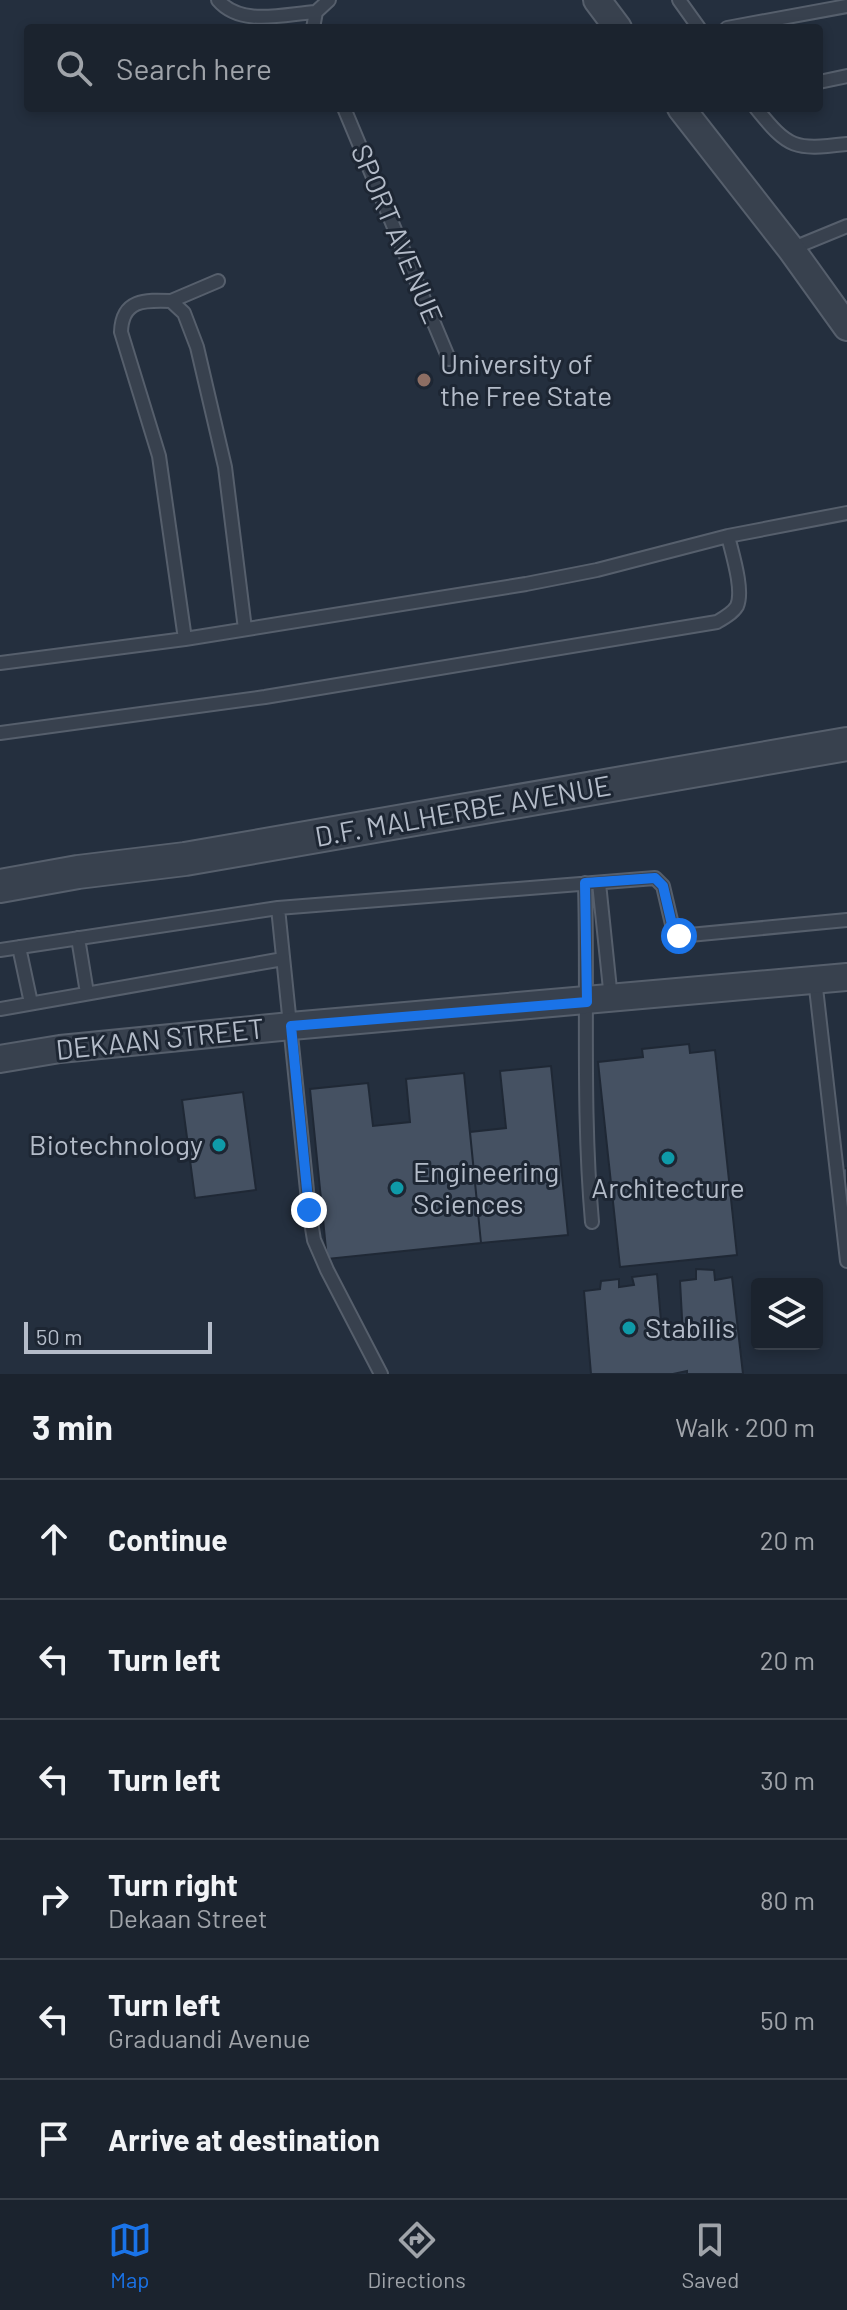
<!DOCTYPE html>
<meta charset="utf-8">
<style>
:root{--surface:#1b232e;--page:#282f3a;--text:#f1f3f6;--muted:#a0a4aa;--line:#39404a;--accent:#1a73e8}
body{margin:0;font-family:Barlow,sans-serif;background:var(--page);color:var(--text)}
.controls{position:absolute;right:24px;bottom:24px;display:grid;overflow:hidden;border-radius:8px;box-shadow:0 4px 12px #0003}
.controls button{width:72px;height:72px;display:grid;place-items:center;padding:0;border:0;border-bottom:2px solid var(--line);background:var(--surface);color:var(--text);font:40px sans-serif}
.scale{position:absolute;left:24px;bottom:20px;width:188px;box-sizing:border-box;padding-left:8px;border:4px solid #b4bcc9;border-top:0;font-size:22px;line-height:28px;white-space:nowrap;color:#b4bcc9;-webkit-text-stroke:6px #1d2633;paint-order:stroke}
.stop{position:absolute;width:24px;height:24px;margin:-18px;border:6px solid #1a73e8;border-radius:50%;background:#fff}
.stop.end{background:#1a73e8;border-color:#fff;box-shadow:0 2px 8px #0008}
.list{margin:0;padding:0;list-style:none}
h2{display:flex;justify-content:space-between;align-items:center;height:104px;margin:0;padding:0 32px;font-size:34px}
h2 small{font-size:26px;font-weight:400;color:var(--muted)}
.list li{display:grid;grid-template-columns:52px 1fr auto;gap:24px;align-items:center;box-sizing:border-box;height:120px;padding:0 32px;border-top:2px solid var(--line)}
.list b{display:block;font-size:30px;white-space:nowrap}
.list p{margin:0;font-size:26px;white-space:nowrap;color:var(--muted)}
.list em{font-size:26px;font-style:normal;color:var(--muted)}
.icon{flex:none;width:44px;height:44px;fill:none;stroke:currentColor;stroke-width:2;stroke-linecap:round;stroke-linejoin:round}
.map{position:relative;flex:none;width:847px;height:1374px;overflow:hidden}
.search{position:absolute;background:var(--surface);box-shadow:0 4px 12px #0003;left:24px;right:24px;top:24px;height:88px;display:flex;align-items:center;gap:20px;box-sizing:border-box;padding:0 28px;border-radius:8px;color:var(--muted);font-size:30px}
.sheet{height:824px;background:var(--surface)}
nav{display:flex;justify-content:space-around;align-items:center;box-sizing:border-box;height:112px;border-top:2px solid var(--line);background:var(--surface);font-size:22px;color:var(--muted)}
nav a{display:grid;justify-items:center;gap:4px}
nav .on{color:var(--accent)}
.map>svg:first-child{display:block}
.building{fill:#455162;stroke:#1f2835;stroke-width:2}
.lines{fill:none;stroke-linecap:round;stroke-linejoin:round}
.service-casing{stroke:#565f6c;stroke-width:16}
.minor-casing{stroke:#565f6c;stroke-width:30}
.tertiary-casing{stroke:#565f6c;stroke-width:36}
.service{stroke:#38414e;stroke-width:12}
.minor{stroke:#38414e;stroke-width:26}
.tertiary{stroke:#38414e;stroke-width:32}
.route{stroke:#1a73e8;stroke-width:10}
.education-dot{fill:#8d6e63;stroke:#1d2633;stroke-width:3}
.culture-dot{fill:#0f9aa8;stroke:#1d2633;stroke-width:3}
.labels{text-anchor:middle;stroke-width:6;stroke-linejoin:round;paint-order:stroke}
.street-label{font-size:28px;fill:#b4bcc9;stroke:#1d2633}
.poi-label{font-size:28px;fill:#b4bcc9;stroke:#1d2633;text-anchor:start}
</style>
<div class="map">
<svg width="847" height="1374" viewBox="0 0 847 1374">
<rect width="100%" height="100%" fill="#242f3e"/>
<path class="building" d="M689,1044l1,9 25,-3 22,205 -117,12 -22,-205 45,-5 -1,-8z
M551,1066l17,169 -87,8 -11,-111 36,-4 -6,-57z
M464,1073l17,170 -154,16 -17,-170 58,-6 5,43 37,-4 -4,-43z
M243,1092l13,98 -61,8 -13,-98z
M847,1168v51l-11,-49z
M696,1269l18,1 1,10 17,-3 11,97h-56v-3l-14,3h-82l-7,-83 16,-2 1,-8 18,-2v8l15,-2 -2,-8 25,-3 4,47h7l4,13 -6,1 2,5 15,-4 -3,-55 16,-2z"/>
<g class="lines">
<defs>
<path id="service" d="M218,0c23,27 66,14 98,12
M679,0l20,28
M313,28l3,-16 13,-12
M727,28l120,-22
M819,82l28,-6
M344,108l105,251
M756,108c33,41 38,42 91,36
M791,249l56,-23
M171,301l47,-20
M185,639l-26,-183 -38,-124c1,-33 24,-32 50,-31l13,12 13,34 28,120 20,162
M0,663l185,-24 341,-55 71,-14 131,-34 119,-23
M0,733l265,-36 452,-75c7,-4 16,-9 20,-16 7,-16 -5,-53 -9,-70
M585,883c3,113 -3,225 7,339
M599,883l12,116
M78,938l9,55
M19,947l12,56
M0,950l278,-42
M815,979l32,282
M0,1009l283,-50
M381,1374l-54,-104 -13,-30 -5,-30 -31,-302 377,-30 8,8 11,47 5,3 168,-16"/>
<path id="minor" d="M597,0l21,28
M681,108l110,141 56,78
M0,1059l60,-10 231,-23 556,-49"/>
<path id="tertiary" d="M0,886l78,-14 107,-13 662,-115"/>
</defs>
<use href="#service" class="service-casing"/>
<use href="#minor" class="minor-casing"/>
<use href="#tertiary" class="tertiary-casing"/>
<use href="#service" class="service"/>
<use href="#minor" class="minor"/>
<use href="#tertiary" class="tertiary"/>
</g>
<g class="lines">
<path class="route" d="M309,1210l-18,-184 296,-24 -2,-119 70,-5 8,8 11,47 5,3"/>
</g>
<circle class="education-dot" cx="424" cy="380" r="8"/>
<g class="culture-dot">
<circle cx="219" cy="1145" r="8"/>
<circle cx="668" cy="1158" r="8"/>
<circle cx="397" cy="1188" r="8"/>
<circle cx="629" cy="1328" r="8"/>
</g>
<g class="labels">
<g class="street-label">
<text transform="translate(397 234) rotate(67)" y="10">SPORT AVENUE</text>
<text transform="translate(463 811) rotate(-10)" y="10">D.F. MALHERBE AVENUE</text>
<text transform="translate(160 1039) rotate(-6)" y="10">DEKAAN STREET</text>
</g>
<g class="poi-label">
<text x="440" y="374">University of<tspan x="440" dy="32">the Free State</tspan></text>
<text x="203" y="1155" text-anchor="end">Biotechnology</text>
<text x="413" y="1182">Engineering<tspan x="413" dy="32">Sciences</tspan></text>
<text x="668" y="1198" text-anchor="middle">Architecture</text>
<text x="645" y="1338">Stabilis</text>
</g>
</g>
</svg>
<div class="controls">
<button><svg class="icon" aria-label="layers" viewBox="0 0 24 24"><path d="M12 4l9 5-9 5-9-5zM3 14l9 5 9-5"/></svg></button>
</div>
<div class="scale">50 m</div>
<div class="stop" style="left:679px;top:936px"></div>
<div class="stop end" style="left:309px;top:1210px"></div>
<div class="search"><svg class="icon" aria-label="search" viewBox="0 0 24 24"><circle cx="10" cy="10" r="6"/><path d="M15 15l6 6"/></svg>Search here</div>
</div>
<section class="sheet">
<h2>3 min<small>Walk · 200 m</small></h2>
<ul class="list">
<li><svg class="icon" aria-label="ahead" viewBox="0 0 24 24"><path d="M12 20V5M6 11l6-6 6 6"/></svg><div><b>Continue</b></div><em>20 m</em></li>
<li><svg class="icon" aria-label="left" viewBox="0 0 24 24"><path d="M17 20v-9H6M10 6l-5 5 5 5"/></svg><div><b>Turn left</b></div><em>20 m</em></li>
<li><svg class="icon" aria-label="left" viewBox="0 0 24 24"><path d="M17 20v-9H6M10 6l-5 5 5 5"/></svg><div><b>Turn left</b></div><em>30 m</em></li>
<li><svg class="icon" aria-label="right" viewBox="0 0 24 24"><path d="M7 20v-9h11M14 6l5 5-5 5"/></svg><div><b>Turn right</b><p>Dekaan Street</p></div><em>80 m</em></li>
<li><svg class="icon" aria-label="left" viewBox="0 0 24 24"><path d="M17 20v-9H6M10 6l-5 5 5 5"/></svg><div><b>Turn left</b><p>Graduandi Avenue</p></div><em>50 m</em></li>
<li><svg class="icon" aria-label="arrive" viewBox="0 0 24 24"><path d="M6 21V4h12l-3 4 3 4H6"/></svg><div><b>Arrive at destination</b></div></li>
</ul>
</section>
<nav>
<a class="on"><svg class="icon" aria-label="map" viewBox="0 0 24 24"><path d="M3 6l6-2 6 2 6-2v14l-6 2-6-2-6 2zM9 4v14M15 6v14"/></svg>Map</a>
<a><svg class="icon" aria-label="directions" viewBox="0 0 24 24"><path d="M12 3l9 9-9 9-9-9zM9 14v-3h6M13 9l2 2-2 2"/></svg>Directions</a>
<a><svg class="icon" aria-label="saved" viewBox="0 0 24 24"><path d="M7 4h10v16l-5-4-5 4z"/></svg>Saved</a>
</nav>
